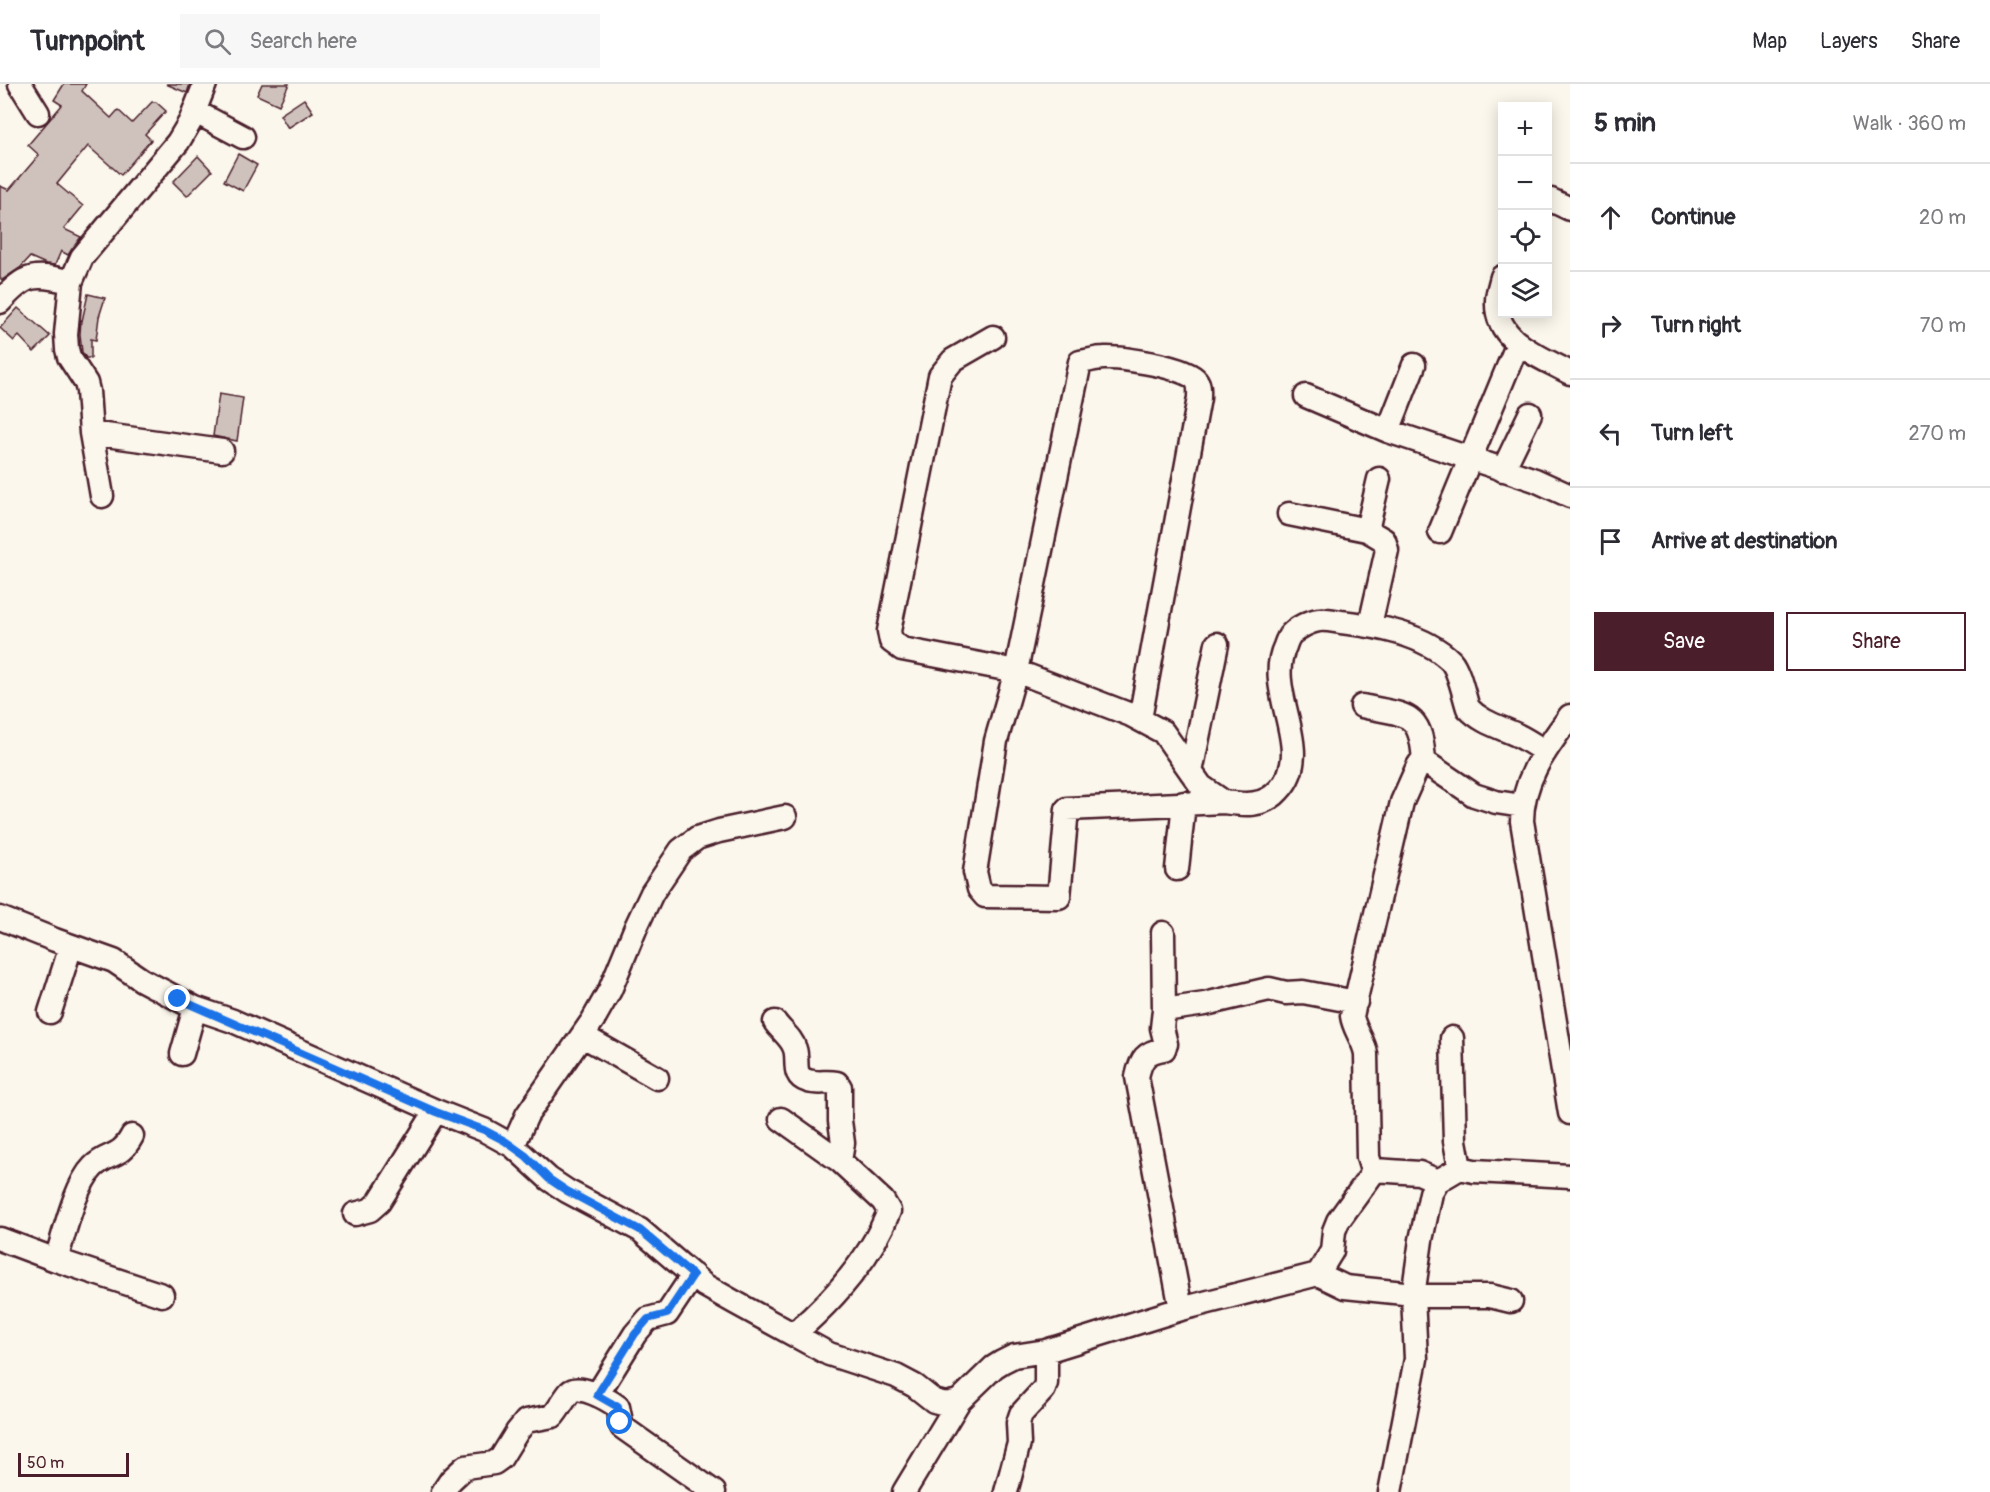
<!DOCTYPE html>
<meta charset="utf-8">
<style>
:root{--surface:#fff;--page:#f7f7f7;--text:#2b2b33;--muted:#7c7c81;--line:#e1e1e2;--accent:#4a1f2b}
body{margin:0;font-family:Pangolin,sans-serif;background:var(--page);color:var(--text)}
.controls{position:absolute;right:18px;top:18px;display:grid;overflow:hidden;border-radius:0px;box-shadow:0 3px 15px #0003}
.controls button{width:54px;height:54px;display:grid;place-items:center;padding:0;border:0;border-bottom:2px solid var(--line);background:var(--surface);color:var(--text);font:30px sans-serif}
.scale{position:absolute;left:18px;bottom:15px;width:111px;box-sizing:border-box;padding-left:6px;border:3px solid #4a1f2b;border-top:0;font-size:16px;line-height:21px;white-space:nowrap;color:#4a1f2b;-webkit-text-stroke:4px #fbf7ec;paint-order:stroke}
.stop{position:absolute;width:18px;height:18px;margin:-14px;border:4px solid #1a73e8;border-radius:50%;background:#fff}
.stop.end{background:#1a73e8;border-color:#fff;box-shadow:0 2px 6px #0008}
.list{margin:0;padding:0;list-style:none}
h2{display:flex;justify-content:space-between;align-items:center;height:78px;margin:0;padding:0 24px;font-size:26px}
h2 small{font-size:20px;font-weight:400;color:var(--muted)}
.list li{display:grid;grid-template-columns:39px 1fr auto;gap:18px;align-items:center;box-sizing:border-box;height:108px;padding:0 24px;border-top:2px solid var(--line)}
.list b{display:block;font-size:22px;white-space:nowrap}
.list em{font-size:20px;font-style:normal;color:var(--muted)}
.actions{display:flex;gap:12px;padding:18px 24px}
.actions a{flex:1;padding:14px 0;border:2px solid var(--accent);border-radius:0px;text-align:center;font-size:21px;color:var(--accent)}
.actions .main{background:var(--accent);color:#fff}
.icon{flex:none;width:33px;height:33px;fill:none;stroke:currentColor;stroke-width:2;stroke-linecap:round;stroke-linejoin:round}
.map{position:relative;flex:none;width:1570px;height:1408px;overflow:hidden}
header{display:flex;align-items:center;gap:36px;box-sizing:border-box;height:84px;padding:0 30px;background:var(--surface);border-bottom:2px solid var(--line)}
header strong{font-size:28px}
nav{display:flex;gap:33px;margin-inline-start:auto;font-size:21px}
.search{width:420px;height:54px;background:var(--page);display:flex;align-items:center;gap:15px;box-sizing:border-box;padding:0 21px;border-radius:0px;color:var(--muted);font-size:22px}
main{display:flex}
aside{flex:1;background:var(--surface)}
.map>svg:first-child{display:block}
.building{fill:#cfc2bc;stroke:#4a1f2b;stroke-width:1.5}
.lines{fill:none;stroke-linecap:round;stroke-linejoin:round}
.minor-casing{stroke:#4a1f2b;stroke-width:27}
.minor{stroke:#fbf7ec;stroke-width:22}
.route{stroke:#1a73e8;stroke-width:8}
</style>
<header>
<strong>Turnpoint</strong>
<div class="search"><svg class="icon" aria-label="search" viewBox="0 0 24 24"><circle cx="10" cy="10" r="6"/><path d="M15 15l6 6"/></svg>Search here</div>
<nav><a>Map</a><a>Layers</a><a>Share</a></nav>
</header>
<main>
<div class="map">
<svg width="1570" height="1408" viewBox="0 0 1570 1408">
<rect width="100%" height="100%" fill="#fbf7ec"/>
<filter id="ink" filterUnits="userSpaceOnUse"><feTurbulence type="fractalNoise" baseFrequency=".0167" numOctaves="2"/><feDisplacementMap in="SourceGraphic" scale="12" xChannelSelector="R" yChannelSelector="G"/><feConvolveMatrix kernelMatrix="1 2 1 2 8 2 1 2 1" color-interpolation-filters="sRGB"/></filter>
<g filter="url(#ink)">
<path class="building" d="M64,0h22l-4,7 29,27 7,-8 14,13 20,-21h4l10,9 -21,23 6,6 -30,35 -33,-29 -31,38 26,22 -19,23 17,8 -13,18 -7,-4 -6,14 -9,-1 -16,-7 -9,10 -19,13 -2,-2v-92l9,4 30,-35 -11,-10 34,-40 -8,-5z
M166,0h24l-3,9z
M262,0h27l-10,21 -22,-10z
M304,15l9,13 -25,16 -8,-13z
M238,70l19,11 -14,26 -19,-10z
M198,72l14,15 -25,25 -14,-14z
M88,210l17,4 -6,19 -3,23 -5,-1v19h-5l-4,-6 -2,-18 1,-14 1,1z
M18,224l32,28 -16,16 -15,-16 -5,5 -14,-13z
M219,310l24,4 -6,43 -24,-5z"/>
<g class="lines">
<defs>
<path id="minor" d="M20,0l18,29
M194,27l49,26
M1551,116l19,9
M1502,193c-2,8 -5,16 -5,24 -2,41 43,55 73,72
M71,198l-5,52 1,15 2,8 17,26 2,8 3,42 11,63
M0,218c26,-29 35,-29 71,-20l11,-25 96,-115 12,-20 15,-38
M993,253l-40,23 -13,16 -51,255 2,10 11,8 114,22 115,44 32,17 38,54 23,16
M1306,312l82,35 147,49 35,16
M1388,347l26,-66
M91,349l131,18
M1503,386l27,-56
M1289,430l78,16 17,10 3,10 -17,75
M1367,446l12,-51
M1440,448l78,-189
M1362,622c45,10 59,4 62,56
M1570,632c-24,33 -48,63 -48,105l48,292
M1140,635l59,-321c0,-6 1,-13 -3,-18 -9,-13 -75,-23 -92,-22 -8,0 -16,3 -24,4l-64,309 -20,70 -21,131 4,17 6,7 74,1 8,-88 157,-7c21,3 40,5 55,-12 38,-40 -16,-98 6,-144 1,-3 3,-9 6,-12 6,-6 19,-13 28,-14 7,-1 15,1 22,2 36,4 83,12 110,39 8,9 13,35 17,47 14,15 33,19 51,28 8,4 17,10 25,15
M1191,688l26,-128
M1177,785l7,-66
M0,834l55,22 59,21 28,19 53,28 38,13 203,90 48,19 29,16 36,33 18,12 73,39 64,55 30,17 95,52 67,22 19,10 19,15 12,3 13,-3
M1163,849l1,77 -2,18 4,16 -2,5c-19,3 -23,10 -27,28l44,232
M1164,926l41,-6 64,-15 17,4 17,-1 53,10
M50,928l21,-66
M775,938c6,9 17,16 20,27 4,12 -4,27 13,32 9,3 19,0 29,2l3,4v34l3,22 -3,18 43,40 6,10c-18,47 -57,90 -95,123
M583,952l74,42
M1452,954l3,103 5,27
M182,970l13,-46
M781,1035l59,42
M513,1062l14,-31 66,-95 17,-30 26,-63 16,-34 29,-43 16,-12 22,-7 66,-14
M1438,1097l-19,-8 -44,-3 -4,-3 -3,-10 -2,-103c-2,-14 -12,-24 -14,-38l50,-214 16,-36 2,-3 8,1 46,31 22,7 26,4
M355,1130l15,-4 9,-8 57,-91
M0,1155l56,21 106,35
M56,1176c8,-25 19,-75 37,-93 15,-15 27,-8 39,-31
M1318,1190l27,13 59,6 9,3h77l21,5
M597,1311l38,-61 13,-15 19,-5 26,-39
M443,1408l8,-12 14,-13 29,-4 7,-5 16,-26 9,-11 27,-5c6,-7 11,-17 17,-24 9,-9 39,8 48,15l4,20 92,65
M904,1408l55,-91 35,-34 8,-5 12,-6 32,-5 135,-42 137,-35 14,-23 2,-20 4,-10 37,-51
M1006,1408l13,-49 -1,-20 3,-9 23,-25 2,-6v-32
M1390,1408l26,-133 -3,-63 8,-56 10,-47 7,-12 22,-13 14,3 96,5"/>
</defs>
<use href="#minor" class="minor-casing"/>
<use href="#minor" class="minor"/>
</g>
</g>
<g class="lines" filter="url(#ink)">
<path class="route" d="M178,915l258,113 48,18 21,11 21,15 23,23 18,12 73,39 53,45 -26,39 -19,5 -13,15 -38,61 21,12 2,15"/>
</g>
</svg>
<div class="controls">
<button>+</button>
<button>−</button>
<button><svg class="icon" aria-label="locate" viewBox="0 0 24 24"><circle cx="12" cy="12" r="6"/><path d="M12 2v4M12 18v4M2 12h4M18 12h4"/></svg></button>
<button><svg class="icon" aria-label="layers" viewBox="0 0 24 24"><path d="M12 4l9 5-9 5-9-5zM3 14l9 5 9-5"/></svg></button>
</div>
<div class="scale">50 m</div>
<div class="stop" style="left:620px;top:1338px"></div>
<div class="stop end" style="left:178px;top:915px"></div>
</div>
<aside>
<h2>5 min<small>Walk · 360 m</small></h2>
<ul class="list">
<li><svg class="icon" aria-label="ahead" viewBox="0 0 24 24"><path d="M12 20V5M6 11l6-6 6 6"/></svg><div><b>Continue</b></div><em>20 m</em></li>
<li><svg class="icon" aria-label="right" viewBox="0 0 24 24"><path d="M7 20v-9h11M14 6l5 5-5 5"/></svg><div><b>Turn right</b></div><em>70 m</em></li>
<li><svg class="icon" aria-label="left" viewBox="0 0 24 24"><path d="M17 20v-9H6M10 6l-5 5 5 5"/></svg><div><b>Turn left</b></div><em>270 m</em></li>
<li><svg class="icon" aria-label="arrive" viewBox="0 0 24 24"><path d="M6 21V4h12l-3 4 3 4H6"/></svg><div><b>Arrive at destination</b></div></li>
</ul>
<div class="actions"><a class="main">Save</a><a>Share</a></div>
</aside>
</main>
